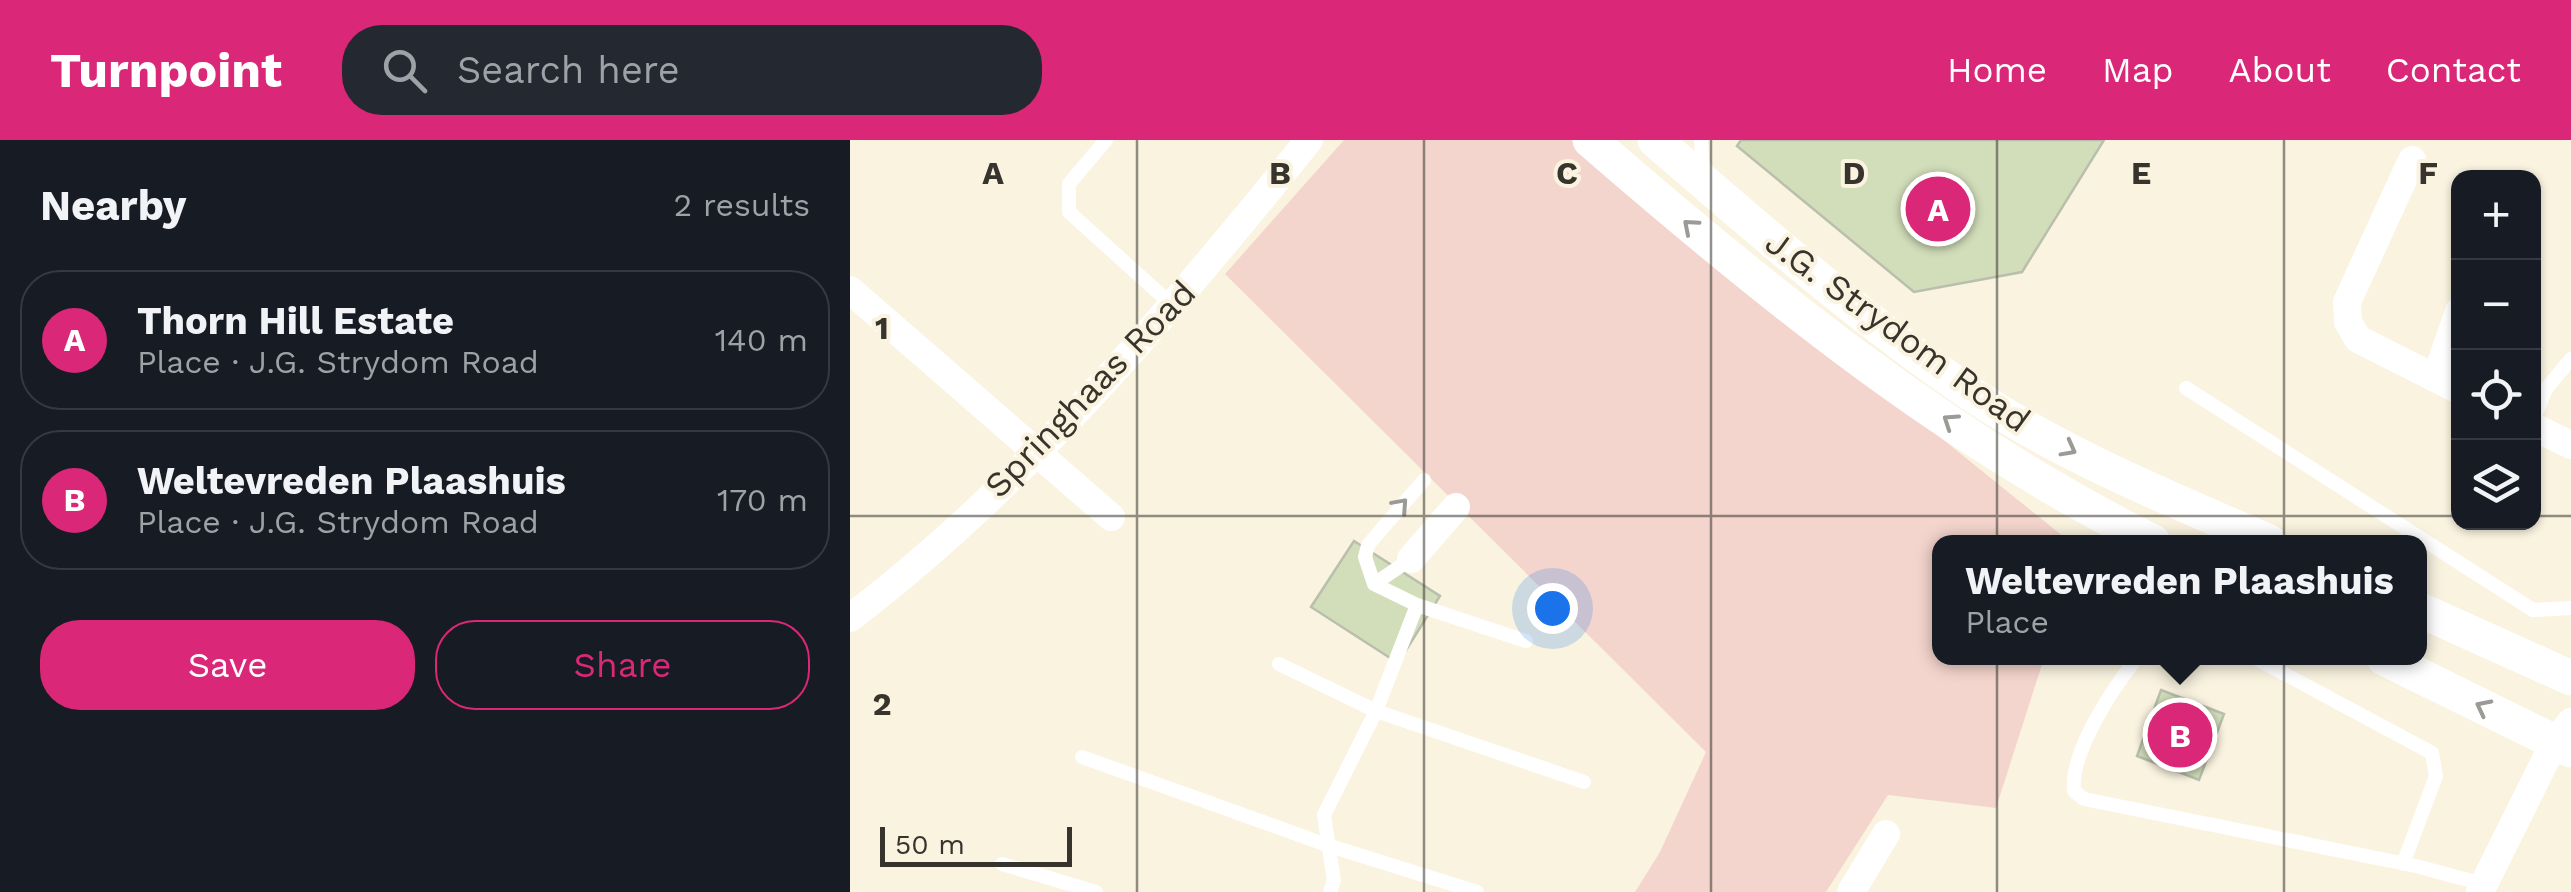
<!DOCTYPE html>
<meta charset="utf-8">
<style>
:root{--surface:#171b24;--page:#242831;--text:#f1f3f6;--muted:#9ea1a6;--line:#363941;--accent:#db2777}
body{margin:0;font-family:"Work Sans",sans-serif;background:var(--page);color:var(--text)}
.controls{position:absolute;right:30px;top:30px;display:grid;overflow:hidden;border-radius:20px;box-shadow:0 2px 8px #0004}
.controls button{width:90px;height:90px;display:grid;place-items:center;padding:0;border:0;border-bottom:2px solid var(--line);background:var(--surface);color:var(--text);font:50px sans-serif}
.scale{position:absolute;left:30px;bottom:25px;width:192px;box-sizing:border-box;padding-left:10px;border:5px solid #37342d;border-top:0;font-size:28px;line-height:35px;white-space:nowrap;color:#37342d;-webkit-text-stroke:8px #faf3e0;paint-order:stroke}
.you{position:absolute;left:702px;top:468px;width:35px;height:35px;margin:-25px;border:8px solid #fff;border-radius:50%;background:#1a73e8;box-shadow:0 0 0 15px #1a73e833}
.badge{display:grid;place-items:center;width:65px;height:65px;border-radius:50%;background:var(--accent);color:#fff;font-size:32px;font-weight:700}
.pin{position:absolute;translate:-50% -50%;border:5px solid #fff;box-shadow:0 2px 10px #0006}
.popup{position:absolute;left:1082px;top:395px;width:495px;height:130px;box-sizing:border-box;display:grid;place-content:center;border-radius:20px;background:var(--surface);filter:drop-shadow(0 2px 8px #0005);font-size:32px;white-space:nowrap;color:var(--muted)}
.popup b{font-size:38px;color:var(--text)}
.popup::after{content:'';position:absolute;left:50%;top:100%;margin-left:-20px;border:20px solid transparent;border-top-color:var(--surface)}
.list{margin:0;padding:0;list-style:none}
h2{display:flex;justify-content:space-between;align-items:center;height:130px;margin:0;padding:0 40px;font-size:42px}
h2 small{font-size:32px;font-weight:400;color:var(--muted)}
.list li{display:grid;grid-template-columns:65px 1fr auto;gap:30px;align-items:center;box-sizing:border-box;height:140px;margin:0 20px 20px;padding:0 20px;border:2px solid var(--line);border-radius:40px}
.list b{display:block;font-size:38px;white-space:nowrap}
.list p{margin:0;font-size:32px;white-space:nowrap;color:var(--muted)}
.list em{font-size:32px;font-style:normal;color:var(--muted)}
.actions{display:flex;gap:20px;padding:30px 40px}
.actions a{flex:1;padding:22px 0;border:2px solid var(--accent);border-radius:40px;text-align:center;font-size:35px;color:var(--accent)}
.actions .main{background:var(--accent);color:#fff}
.icon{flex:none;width:55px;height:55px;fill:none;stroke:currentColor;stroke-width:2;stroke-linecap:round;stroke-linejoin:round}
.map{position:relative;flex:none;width:1721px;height:752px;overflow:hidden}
header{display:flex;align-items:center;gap:60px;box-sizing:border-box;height:140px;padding:0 50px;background:var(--accent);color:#fff}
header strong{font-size:48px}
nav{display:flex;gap:55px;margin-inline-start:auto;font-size:35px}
.search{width:700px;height:90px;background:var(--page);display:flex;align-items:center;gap:25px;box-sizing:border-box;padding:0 35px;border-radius:40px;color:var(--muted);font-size:38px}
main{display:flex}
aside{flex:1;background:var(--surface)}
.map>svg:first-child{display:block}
.green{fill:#f4d5ce}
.building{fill:#d2deba;stroke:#b9bfac;stroke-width:2.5}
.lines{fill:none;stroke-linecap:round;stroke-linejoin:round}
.service{stroke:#fff;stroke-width:14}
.minor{stroke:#fff;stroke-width:28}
.tertiary{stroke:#fff;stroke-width:35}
.oneway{stroke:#9b9a96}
.grid{fill:none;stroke:#37342d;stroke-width:2.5;stroke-opacity:0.55}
.labels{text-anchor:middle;stroke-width:8;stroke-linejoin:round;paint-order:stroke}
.street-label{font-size:35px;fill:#37342d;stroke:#faf3e0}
.grid-label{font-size:32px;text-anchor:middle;font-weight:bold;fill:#37342d;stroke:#faf3e0;stroke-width:8;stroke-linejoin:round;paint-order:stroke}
</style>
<header>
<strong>Turnpoint</strong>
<div class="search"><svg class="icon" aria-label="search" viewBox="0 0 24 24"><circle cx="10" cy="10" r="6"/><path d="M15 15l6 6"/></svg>Search here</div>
<nav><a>Home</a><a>Map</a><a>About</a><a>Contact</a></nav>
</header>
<main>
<aside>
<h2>Nearby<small>2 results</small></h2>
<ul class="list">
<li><span class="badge">A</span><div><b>Thorn Hill Estate</b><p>Place · J.G. Strydom Road</p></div><em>140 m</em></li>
<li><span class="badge">B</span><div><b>Weltevreden Plaashuis</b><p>Place · J.G. Strydom Road</p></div><em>170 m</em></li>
</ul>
<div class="actions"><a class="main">Save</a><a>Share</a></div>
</aside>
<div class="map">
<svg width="1721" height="752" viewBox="0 0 1721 752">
<rect width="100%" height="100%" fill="#faf3e0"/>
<path class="green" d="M494,0h228l498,402h-130v116h104l-48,150 -108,-13 -62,97h-191l25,-40 46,-100 -481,-478z"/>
<path class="building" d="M891,0h363l-82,132 -108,20 -177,-146z
M504,401l86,55 -42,67 -87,-56z
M1311,550l63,24 -25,66 -62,-24z"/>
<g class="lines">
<path class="service" d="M256,0l-37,44v28l102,92
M851,0l2,34
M1336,248l347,222 38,-2
M1684,279l12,-30 25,-30
M574,340l-56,65 -3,12 9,27 43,21 109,36
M524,444l37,-25
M1287,518c-24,30 -67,94 -63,133l10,8 332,67 67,18
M1405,518l177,95 4,23 -33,88
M429,524l97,47 208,71
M232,617l245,88 150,47
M152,724l94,28
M480,752l4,-11 -10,-66 52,-104 41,-106"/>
<path class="minor" d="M1562,20l-65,142 1,20 10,17 101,51
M0,150l261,227
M1586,238l23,-67
M1684,287l37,18
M561,419l45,-52
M0,478c175,-133 322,-308 459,-478
M1001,752l35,-58
M1630,752l74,-149 17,-21"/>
<path class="tertiary" d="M740,0c174,151 356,299 563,402
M805,0c103,89 208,181 321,257 91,60 194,101 293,145
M1570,470l151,68
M1534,518l187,92"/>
</g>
<defs><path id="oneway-chevron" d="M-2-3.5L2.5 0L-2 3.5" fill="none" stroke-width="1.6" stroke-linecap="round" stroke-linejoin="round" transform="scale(2.5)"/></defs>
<g class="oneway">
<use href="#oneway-chevron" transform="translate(840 86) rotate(-139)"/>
<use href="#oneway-chevron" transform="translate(1100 281) rotate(-146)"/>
<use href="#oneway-chevron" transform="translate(1219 309) rotate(28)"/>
<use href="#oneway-chevron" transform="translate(551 365) rotate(-48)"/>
<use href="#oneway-chevron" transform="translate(1633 567) rotate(-153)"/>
</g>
<path class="grid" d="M287,0v752M574,0v752M861,0v752M1147,0v752M1434,0v752M0,376h1609M1684,376h37"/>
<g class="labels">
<g class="street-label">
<text transform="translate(1048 191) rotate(36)" y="12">J.G. Strydom Road</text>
<text transform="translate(240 249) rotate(-46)" y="12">Springhaas Road</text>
</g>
</g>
<g class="grid-label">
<text x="143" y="44">A</text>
<text x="430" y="44">B</text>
<text x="717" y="44">C</text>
<text x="1004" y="44">D</text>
<text x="1291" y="44">E</text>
<text x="1578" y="44">F</text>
<text x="32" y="199">1</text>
<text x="32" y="575">2</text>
</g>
</svg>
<div class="controls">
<button>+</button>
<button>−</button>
<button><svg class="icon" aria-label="locate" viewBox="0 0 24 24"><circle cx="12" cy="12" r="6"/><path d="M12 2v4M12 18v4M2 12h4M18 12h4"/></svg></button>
<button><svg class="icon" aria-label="layers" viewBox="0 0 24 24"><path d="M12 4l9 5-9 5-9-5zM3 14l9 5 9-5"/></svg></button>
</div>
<div class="scale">50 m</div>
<div class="you"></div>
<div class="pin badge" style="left:1088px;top:69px">A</div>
<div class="pin badge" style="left:1330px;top:595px">B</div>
<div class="popup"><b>Weltevreden Plaashuis</b>Place</div>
</div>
</main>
